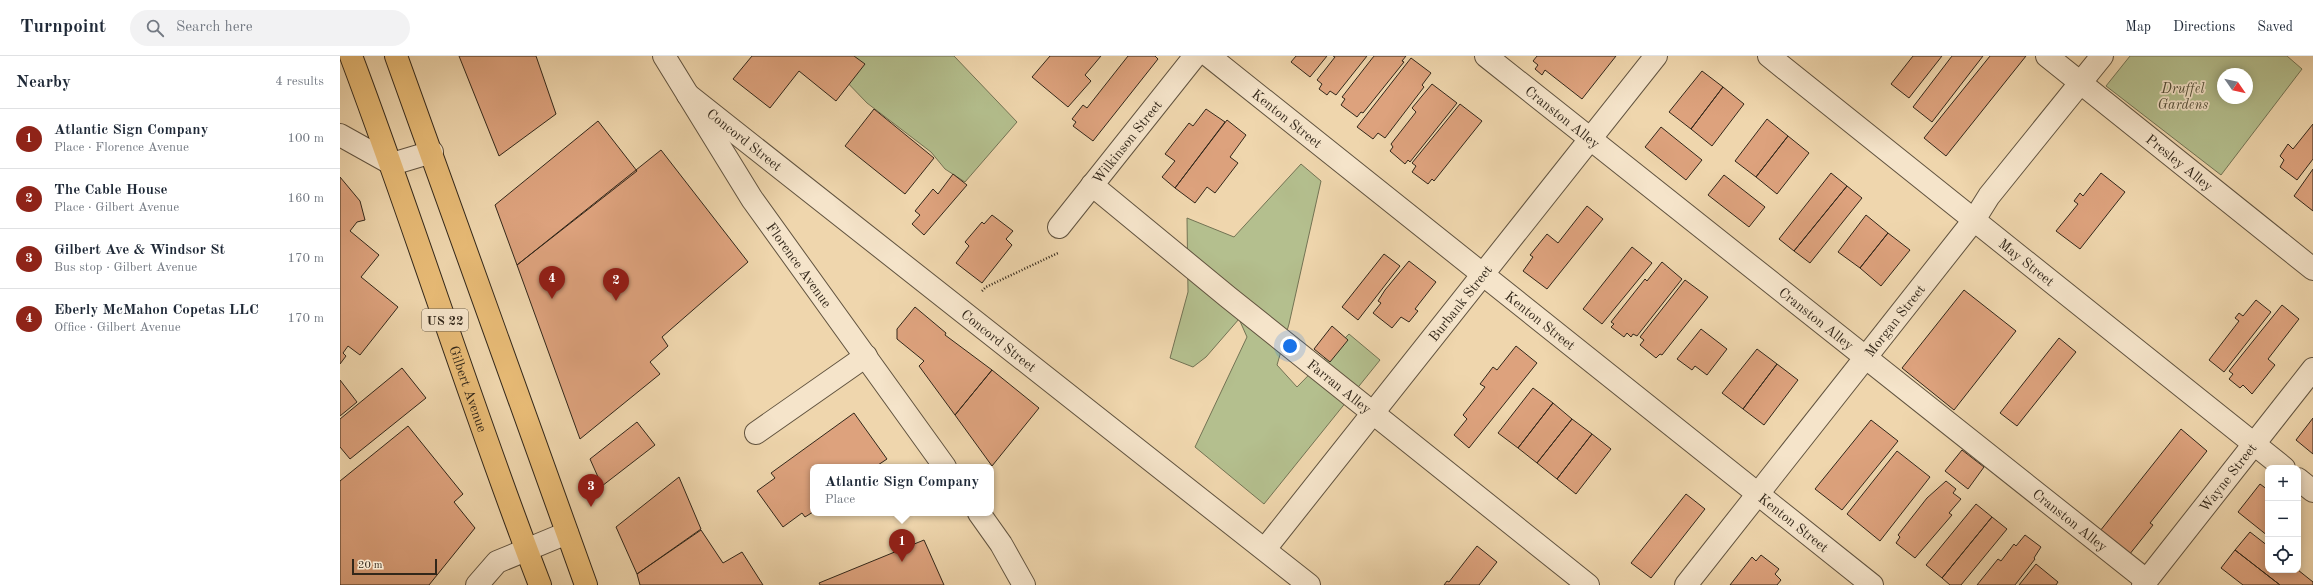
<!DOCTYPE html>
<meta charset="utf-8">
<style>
:root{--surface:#fff;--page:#f2f2f3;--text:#1f2937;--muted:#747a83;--line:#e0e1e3;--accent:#8f2418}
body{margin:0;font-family:"Old Standard TT",serif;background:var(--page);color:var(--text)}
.controls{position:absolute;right:12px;bottom:12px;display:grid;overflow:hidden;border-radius:8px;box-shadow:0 2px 10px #0003}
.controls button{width:36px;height:36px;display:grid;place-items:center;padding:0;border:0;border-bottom:1px solid var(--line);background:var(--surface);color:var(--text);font:20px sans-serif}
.compass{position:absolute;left:1877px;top:12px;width:36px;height:36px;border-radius:50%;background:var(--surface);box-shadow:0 2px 10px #0003;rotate:124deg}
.scale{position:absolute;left:12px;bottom:10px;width:85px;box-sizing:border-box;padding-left:4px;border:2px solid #32271a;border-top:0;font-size:11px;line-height:14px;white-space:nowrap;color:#32271a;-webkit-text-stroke:3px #f5e4ca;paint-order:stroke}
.you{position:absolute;left:950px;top:290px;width:14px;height:14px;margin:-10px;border:3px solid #fff;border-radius:50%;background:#1a73e8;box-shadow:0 0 0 6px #1a73e833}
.badge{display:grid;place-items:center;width:26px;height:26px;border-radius:50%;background:var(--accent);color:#fff;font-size:13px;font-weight:700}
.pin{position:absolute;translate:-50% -33px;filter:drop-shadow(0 1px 2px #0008)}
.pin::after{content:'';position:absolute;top:21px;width:14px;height:12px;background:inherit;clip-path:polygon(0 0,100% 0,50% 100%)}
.popup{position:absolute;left:470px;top:408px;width:184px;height:52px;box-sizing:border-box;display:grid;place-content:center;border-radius:8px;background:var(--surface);filter:drop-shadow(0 1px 3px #0005);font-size:13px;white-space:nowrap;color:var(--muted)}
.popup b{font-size:15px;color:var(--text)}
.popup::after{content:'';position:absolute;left:50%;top:100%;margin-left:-8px;border:8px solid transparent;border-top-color:var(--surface)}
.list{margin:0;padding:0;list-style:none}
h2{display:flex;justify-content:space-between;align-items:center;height:52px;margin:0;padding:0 16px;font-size:17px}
h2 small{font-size:13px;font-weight:400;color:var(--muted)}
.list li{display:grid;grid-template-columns:26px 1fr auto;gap:12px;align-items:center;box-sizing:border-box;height:60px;padding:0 16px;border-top:1px solid var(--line)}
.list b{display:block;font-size:15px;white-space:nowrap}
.list p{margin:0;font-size:13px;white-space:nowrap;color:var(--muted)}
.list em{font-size:13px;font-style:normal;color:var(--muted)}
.icon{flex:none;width:22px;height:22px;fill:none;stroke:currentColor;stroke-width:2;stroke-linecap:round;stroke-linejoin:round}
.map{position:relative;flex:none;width:1973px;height:529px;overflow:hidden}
header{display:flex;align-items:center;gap:24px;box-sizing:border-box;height:56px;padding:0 20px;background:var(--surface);border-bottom:1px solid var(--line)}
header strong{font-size:19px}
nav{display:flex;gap:22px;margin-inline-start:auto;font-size:14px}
.search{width:280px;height:36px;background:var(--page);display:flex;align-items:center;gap:10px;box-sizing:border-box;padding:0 14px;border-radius:22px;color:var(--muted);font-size:15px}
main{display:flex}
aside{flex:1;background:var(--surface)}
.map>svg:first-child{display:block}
.green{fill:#b4bf8e;stroke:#737354;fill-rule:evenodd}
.building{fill:#dda27d;stroke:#32271a}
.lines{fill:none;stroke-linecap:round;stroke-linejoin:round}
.minor-casing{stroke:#61533f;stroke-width:24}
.major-casing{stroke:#32271a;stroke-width:24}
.path{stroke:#32271a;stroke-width:2.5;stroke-dasharray:1 2;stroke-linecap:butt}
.minor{stroke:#f5e4ca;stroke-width:22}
.major{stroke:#e8bb76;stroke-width:22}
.labels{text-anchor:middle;stroke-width:3.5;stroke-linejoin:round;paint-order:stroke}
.shield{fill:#f5e4ca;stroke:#6c604f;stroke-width:1}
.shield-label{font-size:13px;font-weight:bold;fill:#32271a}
.park-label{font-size:14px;font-style:italic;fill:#524d37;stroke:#f5e4ca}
.street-label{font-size:14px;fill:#32271a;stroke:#f5e4ca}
</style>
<header>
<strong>Turnpoint</strong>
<div class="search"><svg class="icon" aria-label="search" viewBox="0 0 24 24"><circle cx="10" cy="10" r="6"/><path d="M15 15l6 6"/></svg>Search here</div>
<nav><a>Map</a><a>Directions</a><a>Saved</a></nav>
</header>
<main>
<aside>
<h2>Nearby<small>4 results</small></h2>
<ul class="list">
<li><span class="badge">1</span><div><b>Atlantic Sign Company</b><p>Place · Florence Avenue</p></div><em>100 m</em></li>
<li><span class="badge">2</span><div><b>The Cable House</b><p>Place · Gilbert Avenue</p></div><em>160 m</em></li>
<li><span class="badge">3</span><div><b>Gilbert Ave &amp; Windsor St</b><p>Bus stop · Gilbert Avenue</p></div><em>170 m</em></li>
<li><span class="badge">4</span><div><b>Eberly McMahon Copetas LLC</b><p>Office · Gilbert Avenue</p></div><em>170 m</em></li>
</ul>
</aside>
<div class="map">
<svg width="1973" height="529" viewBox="0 0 1973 529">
<rect width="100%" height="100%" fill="#efd6ad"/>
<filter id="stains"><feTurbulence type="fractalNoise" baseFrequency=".005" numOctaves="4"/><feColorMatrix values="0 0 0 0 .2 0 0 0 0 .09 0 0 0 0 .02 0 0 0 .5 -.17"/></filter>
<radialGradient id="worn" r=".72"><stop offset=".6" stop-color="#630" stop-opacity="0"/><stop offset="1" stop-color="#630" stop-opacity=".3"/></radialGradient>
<path class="green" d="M513,0h101l63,66 -52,60 -20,-13 -14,-17 -64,-49 -25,-26z
M1790,0h157l15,13 -81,106 -115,-89zM1883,18h24v24h-24z
M961,108l20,17 -32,143 -12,41 20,22 52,-53 31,26 -116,144 -69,-57 52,-110 -8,-18 -33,38 -13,10 -23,-9 18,-66 -1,-74 47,19z"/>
<path class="building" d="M119,0h77l20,58 -57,42z
M412,0h102l11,8 -29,37 -37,-30 -29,37 -37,-29z
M710,0h51l-16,19 6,6 -23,26 -36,-30z
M788,0h27l3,3 -65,82 -20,-15 3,-4 -4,-3 11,-14 4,3z
M956,0h31l-17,21 -19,-15z
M993,0h34l-31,39 -6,-4 -3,4 -8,-6 3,-5 -5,-4 18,-23z
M1034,0h32l-4,5 2,1 -41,51 -2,-1 -4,5 -16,-12 4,-6 -3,-2z
M1197,0h79l-34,43 -37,-29 -3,5 -7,-6 3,-4 -5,-4z
M1573,0h29l-33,42 -18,-14z
M1612,0h31l-51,66 -19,-15z
M1650,0h36l-80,100 -22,-18z
M1071,2l20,15 -9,12 2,2 -39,51 -7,-5 -5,6 -16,-12z
M1362,15l21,16 -32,42 -22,-17z
M1092,28l25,19 -47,59 -2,-2 -3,4 -15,-13 3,-4 -2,-3 25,-32 -4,-4z
M1383,31l21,17 -32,42 -21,-17z
M1120,48l22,17 -48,60 -2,-2 -4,5 -16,-12 4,-6 -4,-3z
M534,53l60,49 -29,36 -60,-48z
M866,53l19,13 -50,66 -13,-11 13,-16 -10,-7 24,-31 4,3z
M1427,63l21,17 -32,41 -21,-16z
M887,64l19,15 -16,22 8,6 -23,30 -8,-6 -12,16 -20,-15z
M258,65l39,50 -120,94 -22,-60z
M1973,68v35l-16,21 -17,-13 4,-7 -4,-4 8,-12 5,5z
M1321,71l41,33 -16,20 -41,-33z
M1448,80l21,17 -32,41 -21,-17z
M321,94l87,112 -86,75 6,9 -18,16 10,12 -80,65 -63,-174z
M1973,113v42l-19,-15z
M1491,117l16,13 -53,65 -15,-12z
M1761,117l24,19 -45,57 -24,-18 22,-27 -4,-3 6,-8 3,3z
M613,118l14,11 -43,50 -12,-11 8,-9 -5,-4 18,-22 5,5z
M1384,119l41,32 -16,20 -41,-32z
M0,121l20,24 5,19 -8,2 -7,9 29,24 -18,22 37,30 -38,48 -12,-9 -5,7 3,3 -6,8z
M1507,130l15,12 -52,65 -16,-12z
M1247,150l16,13 -56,70 -24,-18 10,-14 -3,-2 17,-21 11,9z
M652,159l21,16 -7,8 6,6 -30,38 -26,-20 13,-17 -4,-4 17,-20 2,2z
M1526,159l22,18 -28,35 -22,-16z
M1548,177l22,17 -29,36 -21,-18z
M1292,191l20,16 -50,61 -19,-15z
M1044,198l16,12 -42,54 -16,-13z
M1069,205l27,21 -21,27 3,2 -9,11 -8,-5 -9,11 -19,-15 8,-10 -3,-2 7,-11z
M1322,206l20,17 -45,57 -4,-2 -2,3 -4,-4 -3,4 -13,-10 3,-3 -3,-2 34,-43 2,2z
M1345,224l23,17 -46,58 -2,-1 -4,4 -16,-13 4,-5 -4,-3z
M1624,234l52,41 -62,79 -52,-42z
M1916,244l15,12 -47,60 -15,-12 30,-39 -4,-3 4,-5 4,3z
M1942,249l17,14 -31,40 7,6 -23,29 -9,-9 -3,3 -11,-9 4,-5 -4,-3z
M575,251l31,26 -1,2 47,35 -37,45 -36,-49 5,-5 -27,-22v-10z
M992,270l16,14 -18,22 -16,-13z
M1361,273l26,20 -20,26 -12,-9 -3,4 -15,-11z
M1719,282l17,14 -59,74 -17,-13z
M1176,290l21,17 -68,85 -15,-13 13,-16 -4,-4 22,-28 -5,-3 13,-17 4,3z
M1417,293l20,15 -34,45 -21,-16z
M1437,308l21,16 -34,45 -21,-16z
M62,312l24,30 -76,61 -10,-12v-28z
M652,314l47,38 -47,58 -37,-51z
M0,324l17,22 -17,14z
M1193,332l20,15 -35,45 -20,-15z
M1213,347l19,16 -35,44 -19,-15z
M514,357l33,46 -12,8h-62v45l-8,5 -3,-4 -19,14 -26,-36 18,-13 -4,-5z
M1973,362v36l-17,-14z
M1232,363l20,15 -35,45 -20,-16z
M1531,364l27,21 -56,69 -27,-21z
M297,366l18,23 -53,41 -12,-27z
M68,370l55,68 -9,8 21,26 -46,57h-89v-104z
M1841,373l26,22 -57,72 3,2 -24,30 -29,-24z
M1252,378l19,15 -35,45 -19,-15z
M1622,394l22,17 -16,22 -23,-18z
M1557,395l33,26 -50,64 -33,-27z
M339,421l22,52 -64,45 -21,-47z
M1606,425l10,8 -3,4 8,6 -12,14 3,2 -37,43 -19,-15 4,-6 -2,-2 29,-37z
M1920,428l8,6v46l-30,-24z
M1346,438l19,15 -54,69 -20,-15z
M1636,448l16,13 -50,61 -16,-13z
M1652,461l15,12 -46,56h-11l-8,-7z
M361,474l22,33 19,-11 21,33h-123l-3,-11z
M1910,476l18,14v24h30l15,12v3h-33l-45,-35z
M1685,479l16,12 -7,11 1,1 -20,26h-38l21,-26 3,2 13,-17 2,2z
M584,484l20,45h-124l-1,-2z
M1137,490l20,16 -18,23h-35l3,-4 2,1z
M1895,494l45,35h-37l-22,-17z
M1421,499l18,14 -4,5 6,6 -4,5h-47l22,-28 4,4z
M1696,508l22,18 -2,3h-37z"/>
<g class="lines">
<defs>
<g id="minor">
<path id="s1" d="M324,0l88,143 193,268"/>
<path id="s2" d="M869,0l663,529"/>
<path id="s3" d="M1146,0l660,524"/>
<path id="s4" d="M1429,0l515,412"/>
<path id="s5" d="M1707,0l266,213"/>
<path id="s6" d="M348,39l621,490"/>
<path d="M0,79l52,29 40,-12"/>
<path id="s7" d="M752,129l136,112 360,288"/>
<path id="s8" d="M719,171l136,-171"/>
<path d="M416,377l110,-77"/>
<path d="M1958,423l15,12"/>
<path d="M639,457l22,31 23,41"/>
<path id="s9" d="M925,493l391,-493"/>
<path d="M137,529l20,-23 70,-29"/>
<path id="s10" d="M1346,529l288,-365 15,-24 113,-140"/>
<path id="s11" d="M1803,529l170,-216"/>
</g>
<g id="major">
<path id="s12" d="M11,0c66,175 121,354 189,529"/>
<path d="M56,0l190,529"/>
</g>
</defs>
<use href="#minor" class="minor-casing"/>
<use href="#major" class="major-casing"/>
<path class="path" d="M642,235l4,-4 72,-34"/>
<use href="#minor" class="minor"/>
<use href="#major" class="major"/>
</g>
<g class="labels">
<rect class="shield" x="82" y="253" width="46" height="22" rx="3"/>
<g class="shield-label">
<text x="105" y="269">US 22</text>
</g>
<g class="park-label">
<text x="1843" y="37">Druffel<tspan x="1843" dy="16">Gardens</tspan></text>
</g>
<g class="street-label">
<text dy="5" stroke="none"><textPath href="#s3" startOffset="98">Cranston Alley</textPath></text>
<text dy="5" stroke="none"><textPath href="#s2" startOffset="100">Kenton Street</textPath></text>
<text dy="5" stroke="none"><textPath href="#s6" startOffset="72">Concord Street</textPath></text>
<text dy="5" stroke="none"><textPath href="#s8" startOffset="109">Wilkinson Street</textPath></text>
<text dy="5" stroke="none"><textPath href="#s5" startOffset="170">Presley Alley</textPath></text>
<text dy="5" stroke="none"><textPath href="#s4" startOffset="330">May Street</textPath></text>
<text dy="5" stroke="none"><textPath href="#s1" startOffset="249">Florence Avenue</textPath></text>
<text dy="5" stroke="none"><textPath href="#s9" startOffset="314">Burbank Street</textPath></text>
<text dy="5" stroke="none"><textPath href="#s3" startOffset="422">Cranston Alley</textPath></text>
<text dy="5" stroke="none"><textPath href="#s2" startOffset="424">Kenton Street</textPath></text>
<text dy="5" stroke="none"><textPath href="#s10" startOffset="337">Morgan Street</textPath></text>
<text dy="5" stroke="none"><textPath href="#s6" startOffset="396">Concord Street</textPath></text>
<text dy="5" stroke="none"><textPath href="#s7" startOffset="319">Farran Alley</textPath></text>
<text dy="5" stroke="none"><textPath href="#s12" startOffset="353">Gilbert Avenue</textPath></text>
<text dy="5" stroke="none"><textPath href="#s11" startOffset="137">Wayne Street</textPath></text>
<text dy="5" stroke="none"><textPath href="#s3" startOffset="746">Cranston Alley</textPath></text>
<text dy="5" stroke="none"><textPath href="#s2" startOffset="748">Kenton Street</textPath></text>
</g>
</g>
<rect width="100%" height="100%" filter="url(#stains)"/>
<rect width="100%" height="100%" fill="url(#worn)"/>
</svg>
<div class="controls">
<button>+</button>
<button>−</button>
<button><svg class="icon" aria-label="locate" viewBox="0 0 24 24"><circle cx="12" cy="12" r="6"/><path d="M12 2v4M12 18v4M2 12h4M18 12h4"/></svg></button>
</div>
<svg class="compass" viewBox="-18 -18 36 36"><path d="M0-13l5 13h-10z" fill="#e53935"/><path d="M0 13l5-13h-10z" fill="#747a83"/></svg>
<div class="scale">20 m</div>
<div class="you"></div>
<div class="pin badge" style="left:562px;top:506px">1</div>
<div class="popup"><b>Atlantic Sign Company</b>Place</div>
<div class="pin badge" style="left:276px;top:245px">2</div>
<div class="pin badge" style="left:251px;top:451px">3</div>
<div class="pin badge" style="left:212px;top:243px">4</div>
</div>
</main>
